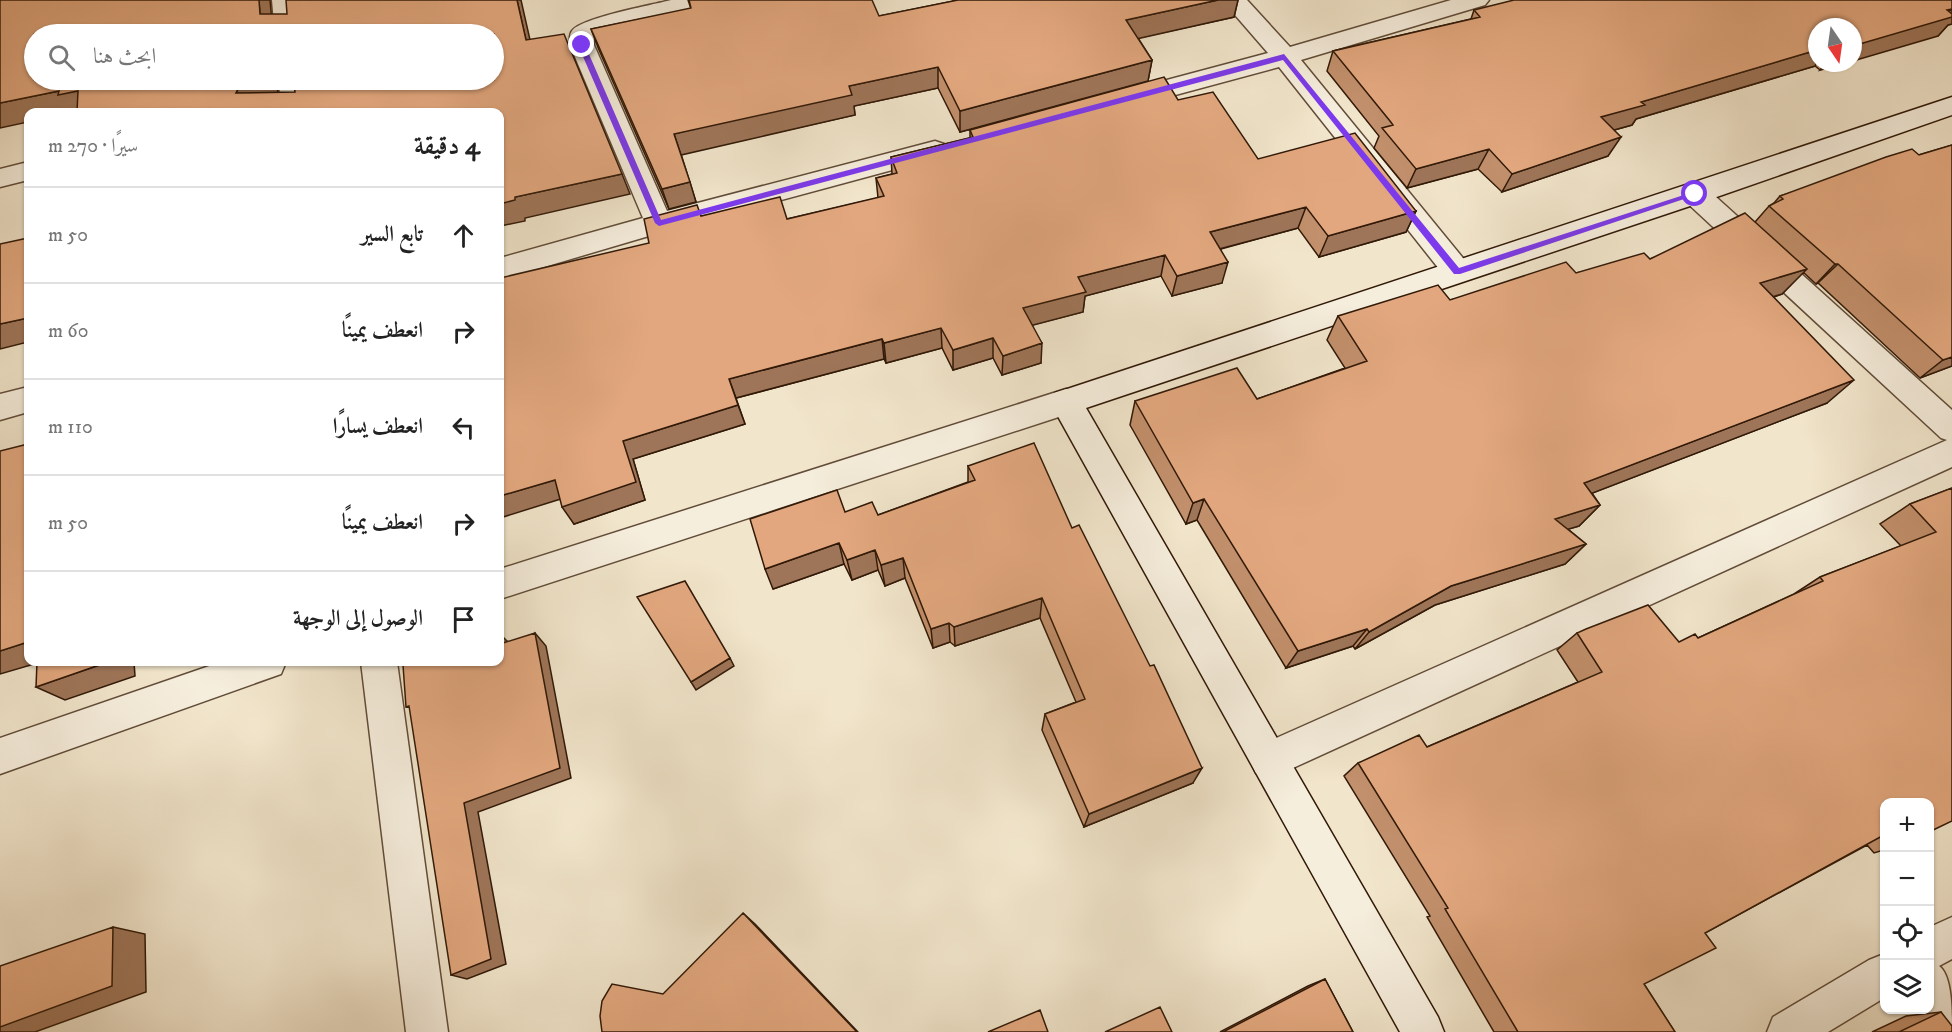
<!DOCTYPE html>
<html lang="ar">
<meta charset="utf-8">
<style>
:root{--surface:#fff;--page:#f6f6f6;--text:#222;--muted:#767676;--line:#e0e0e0}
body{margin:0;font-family:"IM FELL DW Pica",Amiri,serif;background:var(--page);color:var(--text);direction:rtl}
.controls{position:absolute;right:18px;bottom:18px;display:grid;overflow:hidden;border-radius:12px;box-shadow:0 2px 4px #0004}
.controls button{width:54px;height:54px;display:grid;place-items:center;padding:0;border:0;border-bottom:2px solid var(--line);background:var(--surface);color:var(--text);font:30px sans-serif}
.compass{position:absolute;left:1808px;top:18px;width:54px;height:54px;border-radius:50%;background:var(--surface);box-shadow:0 2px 4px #0004;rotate:167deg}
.stop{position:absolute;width:18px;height:18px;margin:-14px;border:4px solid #7c3aed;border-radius:50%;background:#fff}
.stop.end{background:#7c3aed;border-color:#fff;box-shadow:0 2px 6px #0008}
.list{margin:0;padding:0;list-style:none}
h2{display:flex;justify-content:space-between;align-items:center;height:78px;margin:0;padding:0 24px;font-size:26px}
h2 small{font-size:20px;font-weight:400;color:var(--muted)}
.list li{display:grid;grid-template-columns:39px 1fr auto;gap:18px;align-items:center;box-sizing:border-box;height:96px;padding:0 24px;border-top:2px solid var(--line)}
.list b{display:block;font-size:22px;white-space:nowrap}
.list em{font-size:20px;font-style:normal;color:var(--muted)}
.icon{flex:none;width:33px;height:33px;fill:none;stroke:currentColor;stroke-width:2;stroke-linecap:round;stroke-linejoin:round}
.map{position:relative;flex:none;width:1952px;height:1032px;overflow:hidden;direction:ltr}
.search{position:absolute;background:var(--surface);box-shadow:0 2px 4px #0004;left:24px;top:24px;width:480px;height:66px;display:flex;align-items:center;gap:15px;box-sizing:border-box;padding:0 21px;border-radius:33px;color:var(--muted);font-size:22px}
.panel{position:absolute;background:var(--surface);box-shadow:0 2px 4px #0004;left:24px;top:108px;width:480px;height:558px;border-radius:12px;direction:rtl}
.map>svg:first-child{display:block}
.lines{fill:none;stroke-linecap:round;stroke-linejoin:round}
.street-casing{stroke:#614c39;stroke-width:3}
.secondary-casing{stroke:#311908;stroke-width:3}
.street{fill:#f6eedd;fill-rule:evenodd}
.secondary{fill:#f6eedd;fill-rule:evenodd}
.wall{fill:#c2906c;stroke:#311908;stroke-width:1.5}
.shaded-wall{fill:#9e7558;stroke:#311908;stroke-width:1.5}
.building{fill:#e2a77e;stroke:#311908;stroke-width:1.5;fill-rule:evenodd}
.route{fill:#7c3aed}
</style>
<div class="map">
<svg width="1952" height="1032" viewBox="0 0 1952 1032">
<rect width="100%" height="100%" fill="#f1e5cb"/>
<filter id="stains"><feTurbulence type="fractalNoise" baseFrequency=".00333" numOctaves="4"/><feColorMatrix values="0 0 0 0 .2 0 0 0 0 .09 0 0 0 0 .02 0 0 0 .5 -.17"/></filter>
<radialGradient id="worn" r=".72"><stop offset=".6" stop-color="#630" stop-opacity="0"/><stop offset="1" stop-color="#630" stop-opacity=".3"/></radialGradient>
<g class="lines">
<defs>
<path id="street" d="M272,0h24l3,34h-24z
M671,0h42l-4,5 -104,27 -11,6v7l73,166 268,-70 9,3 4,6 -4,6 -285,77 -159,47v-22l143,-40 -73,-173c0,-5 -1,-10 2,-14 8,-13 81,-26 99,-31z
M1222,0h25l43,47 161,-47h38l-4,5 -184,55 166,203 4,8 -4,8 -10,3 -10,-3 -168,-212 -152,41 -9,-3 -4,-6 4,-6 150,-40z
M279,80h24l4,32h-26z
M28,162v18l-28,7v-18z
M1695,184l10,3 247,223v57l-670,306 -13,5 -13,-5 -6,-13 6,-13 691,-307 -6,-2 -256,-237 -4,-7 4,-7z
M28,387v25l-28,8v-26z
M1066,389l11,4 4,9 -4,9 -577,188v-30z
M221,662h65l-5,12 -281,100v-36z
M361,662h36l51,370h-42z
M1952,917v42l-13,7c13,9 13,45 13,65l-15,-6 -12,-15h5v-83z
M1884,954v44l-56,34h-61l6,-15 96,-57z"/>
<path id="secondary" d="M1952,97v18l-247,86 -619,207 352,609 6,15h-44l-345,-621 -4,-9 4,-9z"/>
</defs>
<use href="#street" class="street-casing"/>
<use href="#secondary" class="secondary-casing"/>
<use href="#street" class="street"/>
<use href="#secondary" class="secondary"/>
</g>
<path class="wall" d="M688,0l191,16 75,-15 -1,-1h285l-4,17 -96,21 14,22 -4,21 -188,51 -22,-44 -84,18 1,9 -174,39 15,48 -27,7 -70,-159 -8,-21 100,-20z
M1952,0v24l-4,1 -10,11 -121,-9v36h28l-25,7 -5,-4 -179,53 -4,6 -18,5 -6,26 -106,36 -24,-23 -71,19 -33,-40 5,-12 -52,-65 6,-20 138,-32 3,-9z
M1178,100l80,59 158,52 -10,21 -87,25 -21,-29 -77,21 1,34 -50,13 -11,-20 -76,20 -2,16 -51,13 9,38 -39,12 -9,-17 -40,12 -11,-22 -56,15 -2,-4 -148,39 9,26 -112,35 12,41 -71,24 -14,-25 89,-256 52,-27 86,3 91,-21 -2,-20 16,-4 -1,-17 79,-19v-8z
M1952,145v221l-32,12 -102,-95 -2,1 -13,-12 -21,22 -8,3 53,106 -235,90 8,12 -21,21 -11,3 18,15 -21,20 -130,41 -80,44 -2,-3 -67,22 -89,-148 -11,4 -56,-99 5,-24 122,-2 88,-31 -18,-28 11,-24 112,-16 126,-27 74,-14 105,-37 14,-16 5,-3 6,-7z
M968,466l104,62 121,255 -109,44 -42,-97 3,-16 31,-12 -36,-84 -85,28 -5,-4 -17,6 -28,-70 -20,8 -7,-16 -26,10 -8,-16 -71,25 72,-77 33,3 90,-33z
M1952,488l-68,314v48l-10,3 -7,-8 -162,88 -61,51 31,48h-181l-67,-115 3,-1 -86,-140 14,-13 69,-16 151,-65 -21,-32 20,-17 102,9 19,-4 96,-44 26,-17 81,-31 -21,-22 30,-20z
M1325,979l28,53h-133l88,-46z
M1941,1012l11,20h-80l34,-16z"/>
<path class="shaded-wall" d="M259,0h11l3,34 -13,-20z
M517,0h4l14,62 -9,-22z
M1218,0h20l-4,17 -111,25 3,-22z
M1952,9v15l-4,1 -10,11 -85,25v-15z
M1817,50v12l-2,4 -179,53 -4,6 -43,12 12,-20 40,-15z
M1152,60l-4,21 -188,51v-21z
M1826,63h19l-25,7z
M938,67v21l-84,18 1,9 -174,40 -7,-21 175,-48z
M254,80h23l1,18 -42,-5 5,-10z
M59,91h19l19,21h-69v10l-28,6v-25z
M1621,137l-13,19 -106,36 10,-18z
M1489,149l-11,20 -71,19 9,-19z
M622,174l8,20 -105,24v3l-25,5v-22l15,-7z
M690,182l6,20 -27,7 -7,-20z
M1306,207l-8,21 -94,25 6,-21z
M1416,211l-10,21 -87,25 9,-21z
M1165,255l-4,21 -76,20 -2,16 -61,16 1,-20 55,-31z
M1228,262l-6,21 -50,13 5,-20z
M1835,264h3l-20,19 -2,1z
M1807,269l-25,25 -45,14 23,-25z
M28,318v24l-28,7v-25z
M941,328l1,20 -56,15 -2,-20z
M993,338v20l-40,12v-20z
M882,339l2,20 -148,39 -7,-19z
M1042,343l-1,20 -39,12 1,-19z
M1952,357v9l-32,12 23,-18z
M1854,380l-27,23 -263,101 20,-21z
M738,405l7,19 -112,35 12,41 -71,24 -12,-17 61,-66z
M555,480l12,17 -67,21v-22z
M1204,499l-7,21 -11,4 7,-21z
M1600,505l-21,21 -44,13 20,-20z
M839,543l5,21 -71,25 -8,-20z
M1586,544l-21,20 -130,41 -80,44 14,-17 82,-46z
M875,550l3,20 -26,10 -5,-20z
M903,558l2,20 -20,8 -4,-21z
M1042,598l-2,20 -85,28 -1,-19z
M949,623l1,19 -17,6 -2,-19z
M1367,629l-14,17 -67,22 12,-17z
M535,633l11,13 25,132 -93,34 28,152 -39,15 -16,-4 13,-172z
M502,636l12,12 -11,-5z
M28,642v20h13l-41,12v-23z
M730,658l4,8 -38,24 -5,-8z
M108,662h26l1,14 -70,24 -29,-13z
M1202,768l-9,15 -109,44 5,-13z
M743,913l12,11 103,108h-1z
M113,927l32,7 1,58 -111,40h-35v-5z"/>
<path class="building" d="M0,0h259l1,14h27l-1,-14h231l9,40 38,-6 58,140 -107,23v3l-15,4v-92h-423l1,-21 -20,4 1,-4 -59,12zM34,34h460v46h-201l2,12 -59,1 5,-10 13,-3h-220z
M689,0h183l7,16 79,-16h260l-92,20 26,40 -192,51 -22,-44 -89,19 3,9 -178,39 16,48 -28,7 -71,-160 100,-21z
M1514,0h438v9l-5,1 5,4v3l-99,29v-19h-36v23l-176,52 4,3 -44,12 20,20 -109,37 -23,-25 -73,20 -34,-41 11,-3 -3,-4 -57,-70 147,-34 -6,-7z
M1164,77l14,23 35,-8 45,67 97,-26 61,78 -88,25 -22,-29 -96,25 18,30 -51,14 -12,-21 -87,22 8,15 -63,16 19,35 -39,13 -10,-18 -40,12 -12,-22 -57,15 -2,-4 -153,40 9,26 -115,36 13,41 -74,25 -7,-27 -55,16v-211h1l-1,-7 149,-35 -5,-24 53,-14 4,11 79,-19 7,22 97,-23 -8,-18 21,-5 -6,-16 82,-20 -3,-7z
M1952,145v212l-9,3 -105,-96h-3l-66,-58 14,-7 -3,-3 106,-39 26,-8 7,6z
M1745,213l62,56 -47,14 94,97 -270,103 16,22 -45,14 31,25 -135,42 -82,46 -2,-3 -69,22 -94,-152 -11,4 -58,-102 102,-33 20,31 110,-38 -29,-45 100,-31 12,15 116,-38 10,11 68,-20 6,6z
M28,238v80l-28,6v-80z
M1034,443l38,85 7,-3 71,141 4,-1 48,103 -113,46 -44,-100 40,-15 -43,-101 -88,29 -5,-4 -18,6 -28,-71 -22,7 -6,-15 -28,10 -8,-17 -74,26 -15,-50 87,-29 8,22 27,-10 6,13 97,-35 -7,-14z
M28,444v198l-28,9v-200z
M1952,488v333l-23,11v-30h-45v33l-179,98 11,15 -72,36 31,48h-157l-73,-123 3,-1 -90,-145 61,-28 8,12 175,-75 -25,-39 9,-4 62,-24 31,37 16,-8 3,4 125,-57 -3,-4 116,-45 -26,-28z
M685,581l45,77 -39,24 -54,-85z
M535,633l25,135 -96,35 27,156 -40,16 -42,-269 -3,1 -3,-42 12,-3h85v-25l2,-1 1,7z
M37,662h71l-72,25z
M743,913l114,119h-255l-2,-16 2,-15 10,-17 51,10z
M113,927l-1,59 -112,41v-61z
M1325,979l28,53h-130z
M1160,1007l12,25h-67z
M1040,1010l8,22h-60z
M1941,1012l11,14v6h-53z"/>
<path class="route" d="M582,43l3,2 76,175 623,-166 175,214 234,-76 6,2 -239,80h-6l-171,-214 -624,166 -4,-3 -77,-178z"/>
<rect width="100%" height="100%" filter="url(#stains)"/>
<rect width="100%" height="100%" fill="url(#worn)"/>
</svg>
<div class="controls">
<button>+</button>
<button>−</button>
<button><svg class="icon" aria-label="locate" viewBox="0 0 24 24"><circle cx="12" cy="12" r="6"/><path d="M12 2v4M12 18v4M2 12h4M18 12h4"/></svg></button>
<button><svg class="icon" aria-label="layers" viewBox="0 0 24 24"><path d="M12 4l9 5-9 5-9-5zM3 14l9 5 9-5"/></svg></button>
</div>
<svg class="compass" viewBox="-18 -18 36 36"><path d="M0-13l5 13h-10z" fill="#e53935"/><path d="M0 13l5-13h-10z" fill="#767676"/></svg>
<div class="stop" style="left:1695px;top:194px"></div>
<div class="stop end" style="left:582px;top:45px"></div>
<div class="search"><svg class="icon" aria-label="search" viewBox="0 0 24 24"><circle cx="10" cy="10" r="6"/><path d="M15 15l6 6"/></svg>ابحث هنا</div>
<section class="panel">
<h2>4 دقيقة<small>سيرًا · 270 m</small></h2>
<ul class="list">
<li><svg class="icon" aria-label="ahead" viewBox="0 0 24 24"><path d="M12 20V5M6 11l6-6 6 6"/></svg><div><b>تابع السير</b></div><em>50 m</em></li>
<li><svg class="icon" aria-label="right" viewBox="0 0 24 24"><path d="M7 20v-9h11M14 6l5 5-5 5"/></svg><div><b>انعطف يمينًا</b></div><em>60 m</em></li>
<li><svg class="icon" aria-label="left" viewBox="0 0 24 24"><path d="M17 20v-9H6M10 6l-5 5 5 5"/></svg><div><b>انعطف يسارًا</b></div><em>110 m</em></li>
<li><svg class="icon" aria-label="right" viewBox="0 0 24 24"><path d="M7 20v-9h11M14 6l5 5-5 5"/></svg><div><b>انعطف يمينًا</b></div><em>50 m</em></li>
<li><svg class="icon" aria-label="arrive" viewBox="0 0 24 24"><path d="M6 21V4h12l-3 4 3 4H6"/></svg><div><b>الوصول إلى الوجهة</b></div></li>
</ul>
</section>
</div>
